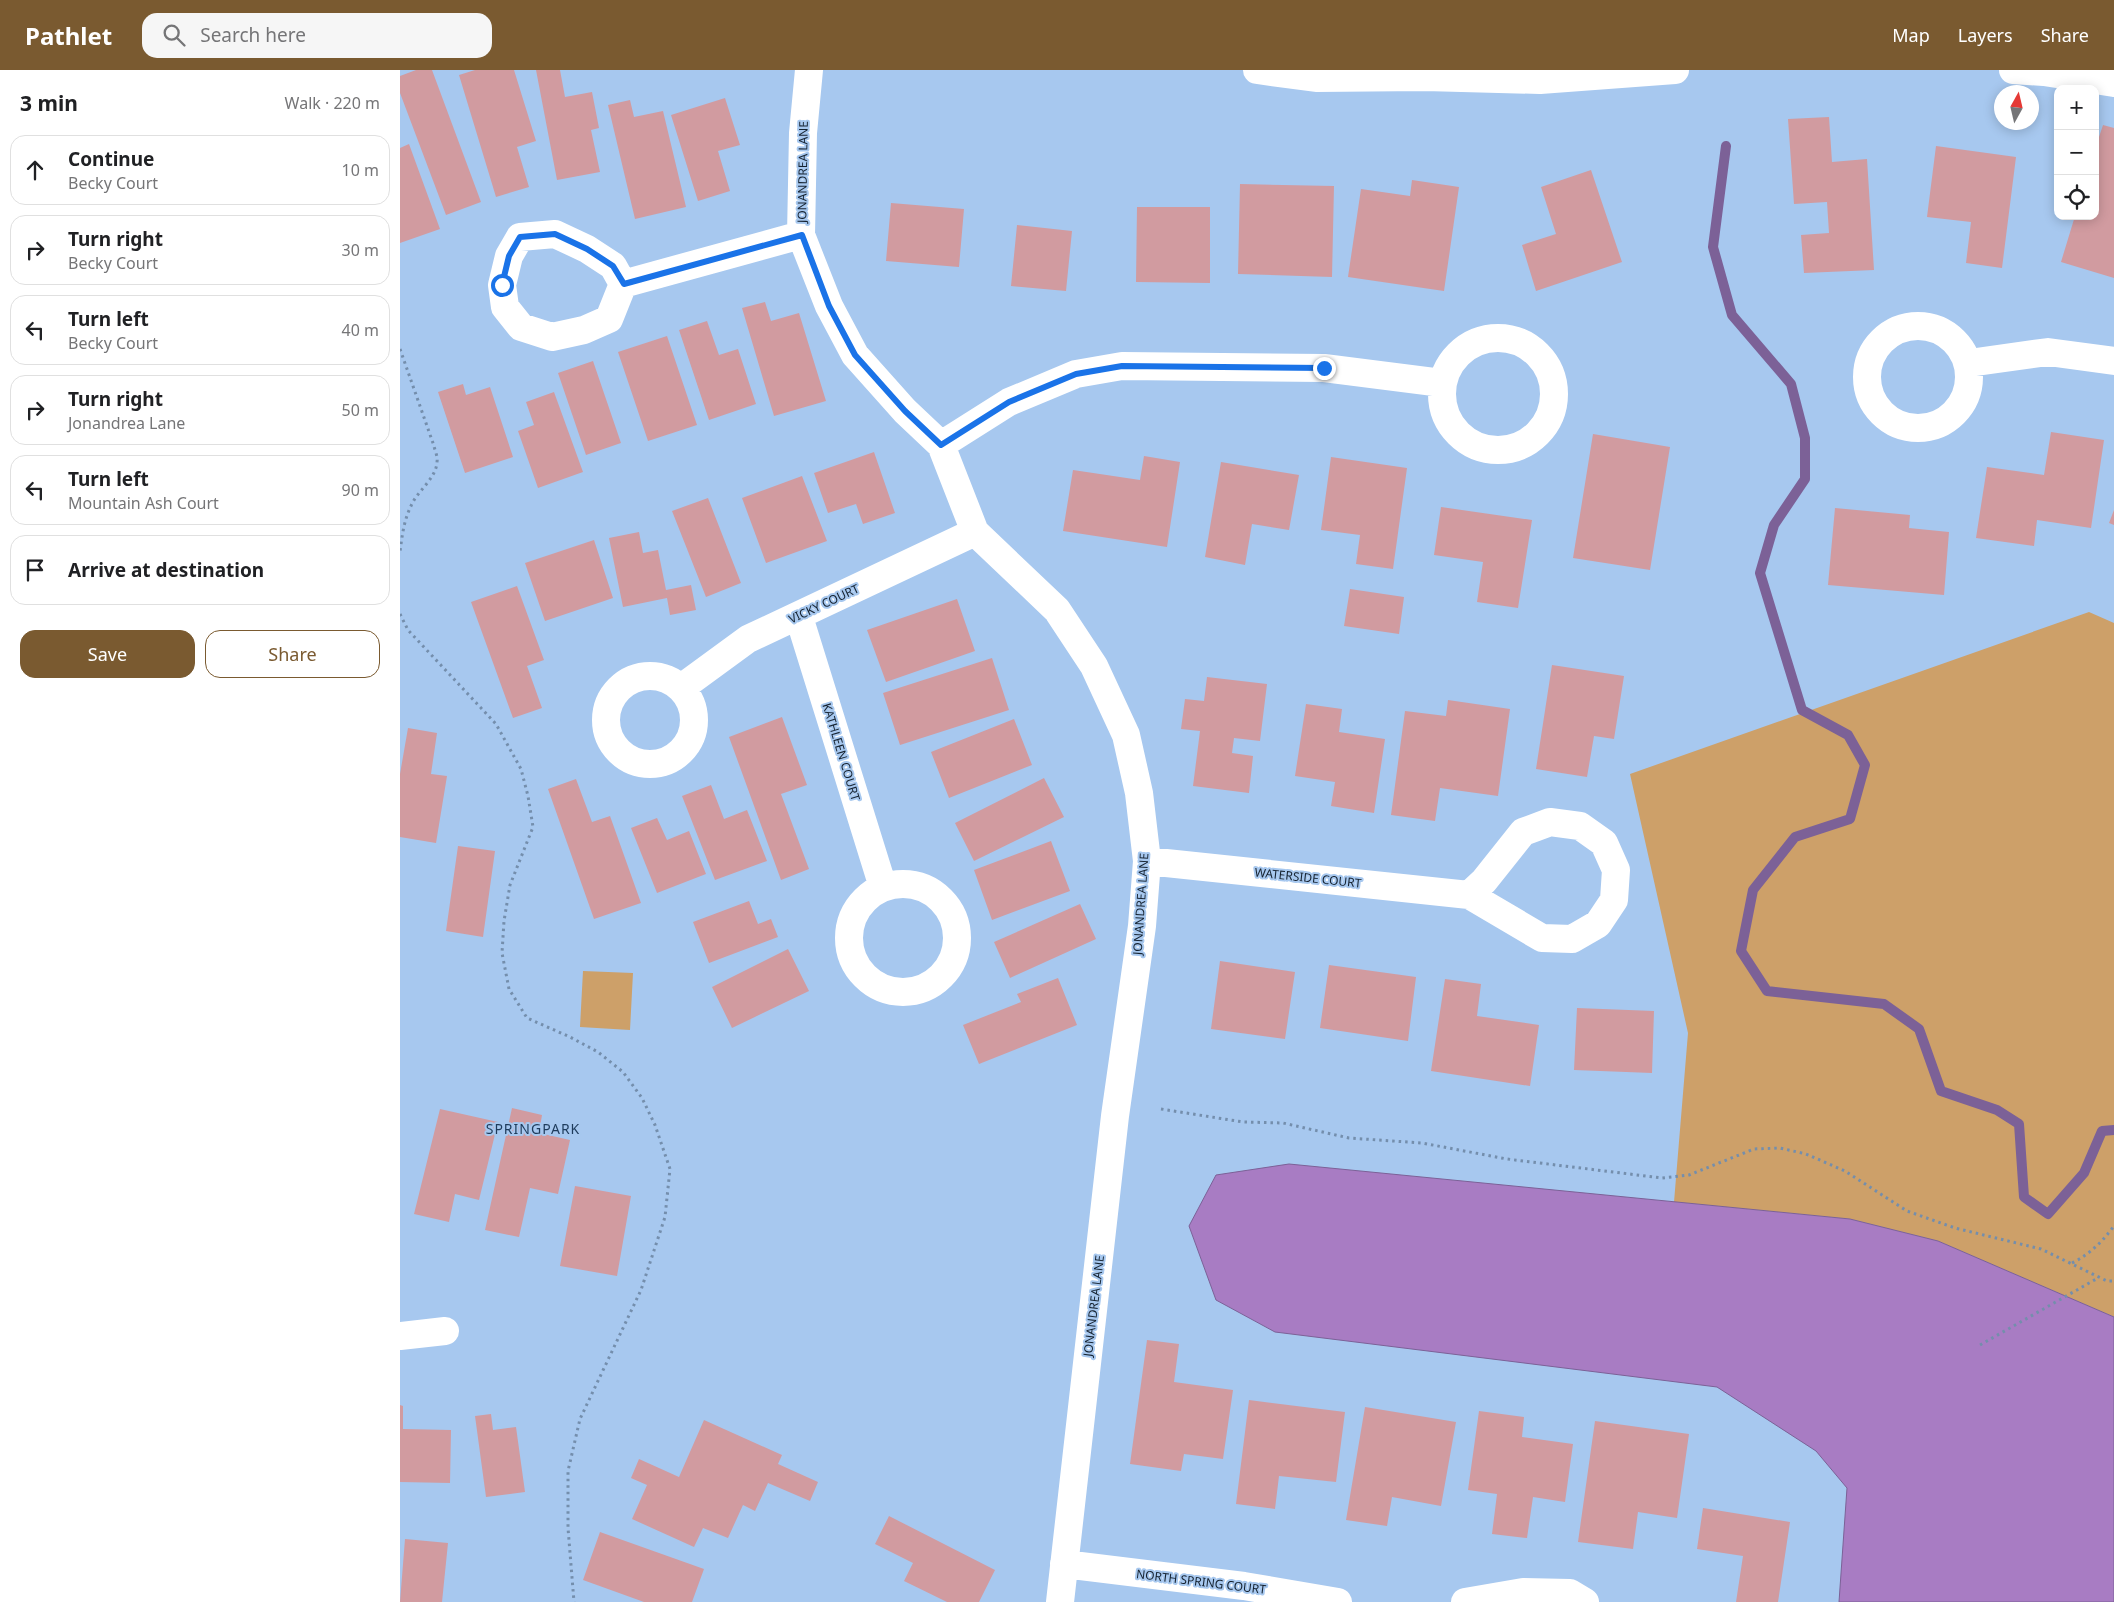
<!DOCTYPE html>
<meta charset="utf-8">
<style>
:root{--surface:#fff;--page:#f6f6f6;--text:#202124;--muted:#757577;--line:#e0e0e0;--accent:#7a5a30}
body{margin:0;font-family:"Noto Sans",sans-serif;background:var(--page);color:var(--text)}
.controls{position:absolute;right:15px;top:15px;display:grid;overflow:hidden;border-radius:10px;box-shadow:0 2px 12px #0003}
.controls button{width:45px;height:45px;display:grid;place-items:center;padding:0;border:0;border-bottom:1px solid var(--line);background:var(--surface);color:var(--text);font:25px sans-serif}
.compass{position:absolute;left:1594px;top:15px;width:45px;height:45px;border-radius:50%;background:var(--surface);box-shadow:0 2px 12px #0003;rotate:8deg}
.stop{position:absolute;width:15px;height:15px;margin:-11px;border:4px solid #1a73e8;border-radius:50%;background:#fff}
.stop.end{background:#1a73e8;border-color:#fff;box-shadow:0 1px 5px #0008}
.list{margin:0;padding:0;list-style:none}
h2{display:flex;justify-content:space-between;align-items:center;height:65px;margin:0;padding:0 20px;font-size:21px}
h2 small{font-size:16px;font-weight:400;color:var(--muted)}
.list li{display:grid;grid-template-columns:32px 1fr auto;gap:15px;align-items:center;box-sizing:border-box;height:70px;margin:0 10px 10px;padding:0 10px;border:1px solid var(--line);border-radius:15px}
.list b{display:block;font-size:19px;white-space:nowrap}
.list p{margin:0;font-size:16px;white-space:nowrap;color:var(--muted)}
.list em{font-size:16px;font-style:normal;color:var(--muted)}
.actions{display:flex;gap:10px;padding:15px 20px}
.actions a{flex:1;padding:11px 0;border:1px solid var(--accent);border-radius:15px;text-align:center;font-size:18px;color:var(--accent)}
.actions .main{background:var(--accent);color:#fff}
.icon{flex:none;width:28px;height:28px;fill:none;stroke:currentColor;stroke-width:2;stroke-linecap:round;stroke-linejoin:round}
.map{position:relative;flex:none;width:1714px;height:1532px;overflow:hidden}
header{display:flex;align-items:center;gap:30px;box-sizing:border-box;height:70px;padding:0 25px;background:var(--accent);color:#fff}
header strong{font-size:24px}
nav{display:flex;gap:28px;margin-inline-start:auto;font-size:18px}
.search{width:350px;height:45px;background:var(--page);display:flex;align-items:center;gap:12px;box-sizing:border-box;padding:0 18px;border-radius:15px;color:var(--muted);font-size:19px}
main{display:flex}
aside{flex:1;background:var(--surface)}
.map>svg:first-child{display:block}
.green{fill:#cda069}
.water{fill:#a87cc3;stroke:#7c6197}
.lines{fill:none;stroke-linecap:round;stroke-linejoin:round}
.stream{stroke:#7c6197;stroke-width:10}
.building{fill:#d19ba0}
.path{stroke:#748eac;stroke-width:3;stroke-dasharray:2.5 4;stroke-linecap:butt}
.minor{stroke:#fff;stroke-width:28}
.route{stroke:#1a73e8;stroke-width:6}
.labels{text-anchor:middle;stroke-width:4;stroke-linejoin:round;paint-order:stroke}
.street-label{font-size:12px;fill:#152230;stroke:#a7c8ef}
.neighbourhood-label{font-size:14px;letter-spacing:1px;fill:#1e3b5b;stroke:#a7c8ef}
</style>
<header>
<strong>Pathlet</strong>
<div class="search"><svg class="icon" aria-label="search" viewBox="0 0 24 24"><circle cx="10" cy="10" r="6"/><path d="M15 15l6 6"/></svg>Search here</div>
<nav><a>Map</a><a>Layers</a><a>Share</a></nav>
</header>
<main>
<aside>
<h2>3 min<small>Walk · 220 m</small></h2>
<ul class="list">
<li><svg class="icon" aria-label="ahead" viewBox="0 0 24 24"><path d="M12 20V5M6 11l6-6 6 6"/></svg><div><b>Continue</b><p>Becky Court</p></div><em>10 m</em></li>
<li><svg class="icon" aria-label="right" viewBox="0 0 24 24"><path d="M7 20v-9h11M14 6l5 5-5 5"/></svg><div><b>Turn right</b><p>Becky Court</p></div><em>30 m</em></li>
<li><svg class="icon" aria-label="left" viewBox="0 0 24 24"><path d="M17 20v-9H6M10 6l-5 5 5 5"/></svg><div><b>Turn left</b><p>Becky Court</p></div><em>40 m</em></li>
<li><svg class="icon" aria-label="right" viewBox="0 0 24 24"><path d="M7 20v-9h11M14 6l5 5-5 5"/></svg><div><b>Turn right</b><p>Jonandrea Lane</p></div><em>50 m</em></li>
<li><svg class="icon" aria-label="left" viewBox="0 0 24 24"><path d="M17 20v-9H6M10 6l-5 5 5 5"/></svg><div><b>Turn left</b><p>Mountain Ash Court</p></div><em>90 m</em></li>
<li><svg class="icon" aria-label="arrive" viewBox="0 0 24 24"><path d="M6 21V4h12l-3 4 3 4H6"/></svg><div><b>Arrive at destination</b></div></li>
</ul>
<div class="actions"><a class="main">Save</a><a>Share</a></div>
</aside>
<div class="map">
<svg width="1714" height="1532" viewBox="0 0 1714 1532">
<rect width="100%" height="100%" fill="#a7c8ef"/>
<path class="green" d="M1689,542l25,11v694l-176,-76 -88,-22 -176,-17 14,-169 -58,-259z
M183,901l50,2 -3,57 -50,-3z"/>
<path class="water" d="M889,1094l561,55 88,22 176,76v285h-275l8,-114 -31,-37 -99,-64 -442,-55 -59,-32 -27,-74 27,-51z"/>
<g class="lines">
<path class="stream" d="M1326,76l-13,101 19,68 59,69 14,54v41l-31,46 -14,48 42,137 46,25 17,30 -15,54 -55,18 -42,53 -12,61 26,40 117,13 35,25 22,62 56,19 22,14 5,73 24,17 36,-41 18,-42 12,-1"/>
</g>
<path class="building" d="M16,0h16l49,132 -35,13 -46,-122v-17z
M75,0h39l22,71 -19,6 12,40 -33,10 -37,-122z
M136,0h24l5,27 27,-5 7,36 -8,2 9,42 -43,8z
M325,28l15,47 -22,6 12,40 -32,10 -27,-86z
M230,30l4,17 29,-6 23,96 -51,12 -27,-114z
M1429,47l3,45 35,-3 7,111 -70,3 -3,-38 28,-2 -2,-31 -33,2 -6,-85z
M1703,55l11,3v150l-53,-16 14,-46h20v-67z
M9,74l31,85 -40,14v-95z
M1536,76l80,11 -14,111 -36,-5 5,-41 -44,-5z
M1191,100l31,92 -86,29 -14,-46 34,-11 -15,-47z
M1012,110l47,7 -15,104 -96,-14 13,-88 49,7z
M840,114l94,2 -2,91 -94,-3z
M491,133l73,6 -5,58 -73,-6z
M737,137h73v76l-74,-1z
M617,155l55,6 -6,60 -55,-5z
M365,232l6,19 28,-8 27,88 -52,15 -32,-108z
M307,251l12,34 19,-6 18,55 -47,16 -30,-90z
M267,266l30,89 -49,16 -30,-89z
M193,291l28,82 -35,12 -28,-82z
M63,314l3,11 24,-8 23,70 -48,16 -27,-81z
M154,322l29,80 -45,16 -20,-57 16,-6 -8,-23z
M1651,362l53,8 -13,88 -54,-8 -3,26 -58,-8 11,-71 57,8z
M1193,364l77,13 -20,123 -77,-12z
M474,382l21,61 -32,11 -7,-20 -28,9 -14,-40z
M744,386l36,6 -13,85 -104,-16 10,-61 67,10z
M931,387l76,11 -14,101 -37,-5 4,-29 -39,-5z
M821,392l78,13 -10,55 -37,-6 -7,41 -40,-8z
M402,406l25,65 -61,22 -24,-65z
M308,428l33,85 -35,14 -34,-86z
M1041,437l91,13 -14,88 -41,-6 6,-40 -49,-7z
M1435,438l75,7 -1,13 40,4 -5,63 -116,-10z
M1714,440v15l-5,-2z
M239,462l4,21 15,-3 8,40 25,-5 5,25 -26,5 -3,-17 -44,9 -14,-69z
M194,470l19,58 -68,23 -20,-58z
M117,516l27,74 -17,6 15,42 -29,10 -42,-116z
M950,519l54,8 -5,37 -55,-8z
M557,529l18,52 -89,31 -19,-52z
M592,588l17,52 -109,35 -17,-52z
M1152,595l72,11 -10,63 -20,-3 -7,41 -51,-8z
M807,607l60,7 -7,57 -26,-3 -2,15 21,3 -4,37 -56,-7 7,-55 -19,-2 4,-30 19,2z
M1048,630l62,9 -12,87 -58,-8 -5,33 -44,-6 14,-104 41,5z
M906,634l36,5 -3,23 46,7 -11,74 -43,-7 4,-24 -40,-6z
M382,647l25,68 -26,9 28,75 -28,11 -52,-143z
M614,649l18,46 -83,33 -18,-46z
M8,658l29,5 -6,41 16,2 -11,67 -36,-6v-63z
M644,708l20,39 -90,44 -19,-38z
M176,709l16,43 18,-6 31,87 -47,16 -46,-130z
M311,715l13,34 23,-9 20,51 -52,19 -33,-84z
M257,748l10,22 22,-9 17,43 -49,19 -26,-65z
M651,771l19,50 -78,29 -18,-50z
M58,776l37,5 -12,86 -37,-6z
M349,831l9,23 13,-5 7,18 -69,26 -16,-41z
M680,834l16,35 -86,39 -16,-36z
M388,879l21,42 -77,37 -20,-41z
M820,891l75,11 -10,67 -74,-10z
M929,895l87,12 -8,64 -88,-13z
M658,908l19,47 -98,39 -16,-39 58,-23 -4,-8z
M1045,909l36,5 -4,32 62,9 -9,61 -99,-15z
M1177,938l77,3 -2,62 -78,-3z
M112,1038l30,7 -3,18 31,7 -12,54 -28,-6 -11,49 -34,-7z
M40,1039l58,13 -19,78 -24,-6 -6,28 -35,-8z
M175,1116l56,10 -14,80 -57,-10z
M747,1270l32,4 -5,38 59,8 -10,69 -39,-5 -3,17 -51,-7z
M849,1330l96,12 -9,70 -57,-6 -4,33 -39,-5z
M0,1335l3,1v23l48,1 -1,53 -50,-1z
M965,1337l91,15 -15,84 -49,-9 -5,29 -41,-6z
M1079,1341l45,6 -2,20 51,7 -8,58 -32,-5 -6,41 -35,-4 5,-40 -29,-4z
M91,1344l2,16 23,-3 9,65 -39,5 -11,-81z
M304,1350l78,35 -4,9 40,18 -8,19 -42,-18 -13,28 -12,-6 -15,33 -25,-10 -9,19 -62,-28 15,-34 -16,-7 8,-19 40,18z
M1195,1351l94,13 -12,84 -39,-6 -5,37 -55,-7z
M1303,1438l87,14 -12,80h-42l7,-46 -46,-7z
M489,1446l106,54 -16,32h-32l-43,-21 9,-18 -38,-19z
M200,1462l104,37 -12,33h-48l-61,-22z
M5,1469l43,4 -6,59h-42z"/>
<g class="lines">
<path class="path" d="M0,279l34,97c1,5 4,11 3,16 -1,17 -20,29 -26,44 -7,14 -9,30 -11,46
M0,544l8,16 88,94 25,45 7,27 5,31 -23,58 -6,36 -2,32 7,36 18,29 43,19 28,15 25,20 19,26 13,27 15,44 -5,48 -24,73 -61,129 -12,52v57l6,74
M761,1039l82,13 40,1 66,15 73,5 85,16 155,19 27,-3 65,-26 26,-1 26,6 39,17 62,40 48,17 86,21 66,32h7
M1672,1193c18,-9 30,-21 42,-37
M1580,1275l118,-67"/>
<path class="minor" d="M409,0l-6,63 -2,102 28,71 26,49 50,56 36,34 34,87 82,78 37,56 32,69 13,58 8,68 -5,65 -27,190 -55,486
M857,0l59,8 109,-1 115,3 135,-10
M1613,0l31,2 70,11
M223,214l-10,-18 -26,-17 -32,-15 -35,3 -11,19 -7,29 3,22 16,20 31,10 32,-7 25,-11 14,-35 178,-49
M1467 307a51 51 0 1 1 102 0a51 51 0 1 1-102 0Z
M1042 324a56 56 0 1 1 112 0a56 56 0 1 1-112 0Z
M1569,293l79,-11 66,9
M541,375l68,-43 67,-28 46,-8 202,2 118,15
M399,547l84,270
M206 650a44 44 0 1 1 88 0a44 44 0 1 1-88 0Z
M281,618l67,-49 227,-107
M1150,752l30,4 24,17 12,27 -2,30 -16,24 -26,15 -30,-1 -73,-43 15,-14 39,-49z
M747,791l322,34
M449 868a54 54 0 1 1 108 0a54 54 0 1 1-108 0Z
M0,1266l45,-5
M664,1494l180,22 94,16
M1065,1532l58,-10 47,1 15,9"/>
</g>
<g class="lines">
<path class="route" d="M102,215l7,-29 11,-19 35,-3 32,15 26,17 11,18 178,-49 27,71 26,49 50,56 36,34 68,-43 67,-28 46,-8 202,2"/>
</g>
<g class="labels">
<g class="street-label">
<text transform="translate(403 102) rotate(-89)" y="4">JONANDREA LANE</text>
<text transform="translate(424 534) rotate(-25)" y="4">VICKY COURT</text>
<text transform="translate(441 682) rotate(73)" y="4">KATHLEEN COURT</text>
<text transform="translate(908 808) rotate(6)" y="4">WATERSIDE COURT</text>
<text transform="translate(741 834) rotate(-86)" y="4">JONANDREA LANE</text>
<text transform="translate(694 1236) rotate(-83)" y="4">JONANDREA LANE</text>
<text transform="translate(801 1512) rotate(7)" y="4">NORTH SPRING COURT</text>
</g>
<g class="neighbourhood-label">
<text x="133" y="1064">SPRINGPARK</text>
</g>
</g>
</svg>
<div class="controls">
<button>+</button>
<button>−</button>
<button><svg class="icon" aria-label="locate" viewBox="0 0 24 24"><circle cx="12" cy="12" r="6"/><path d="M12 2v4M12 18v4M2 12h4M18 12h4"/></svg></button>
</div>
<svg class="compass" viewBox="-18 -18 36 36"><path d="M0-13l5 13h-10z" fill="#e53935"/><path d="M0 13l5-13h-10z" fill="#757577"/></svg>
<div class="stop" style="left:102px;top:215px"></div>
<div class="stop end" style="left:924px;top:298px"></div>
</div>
</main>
